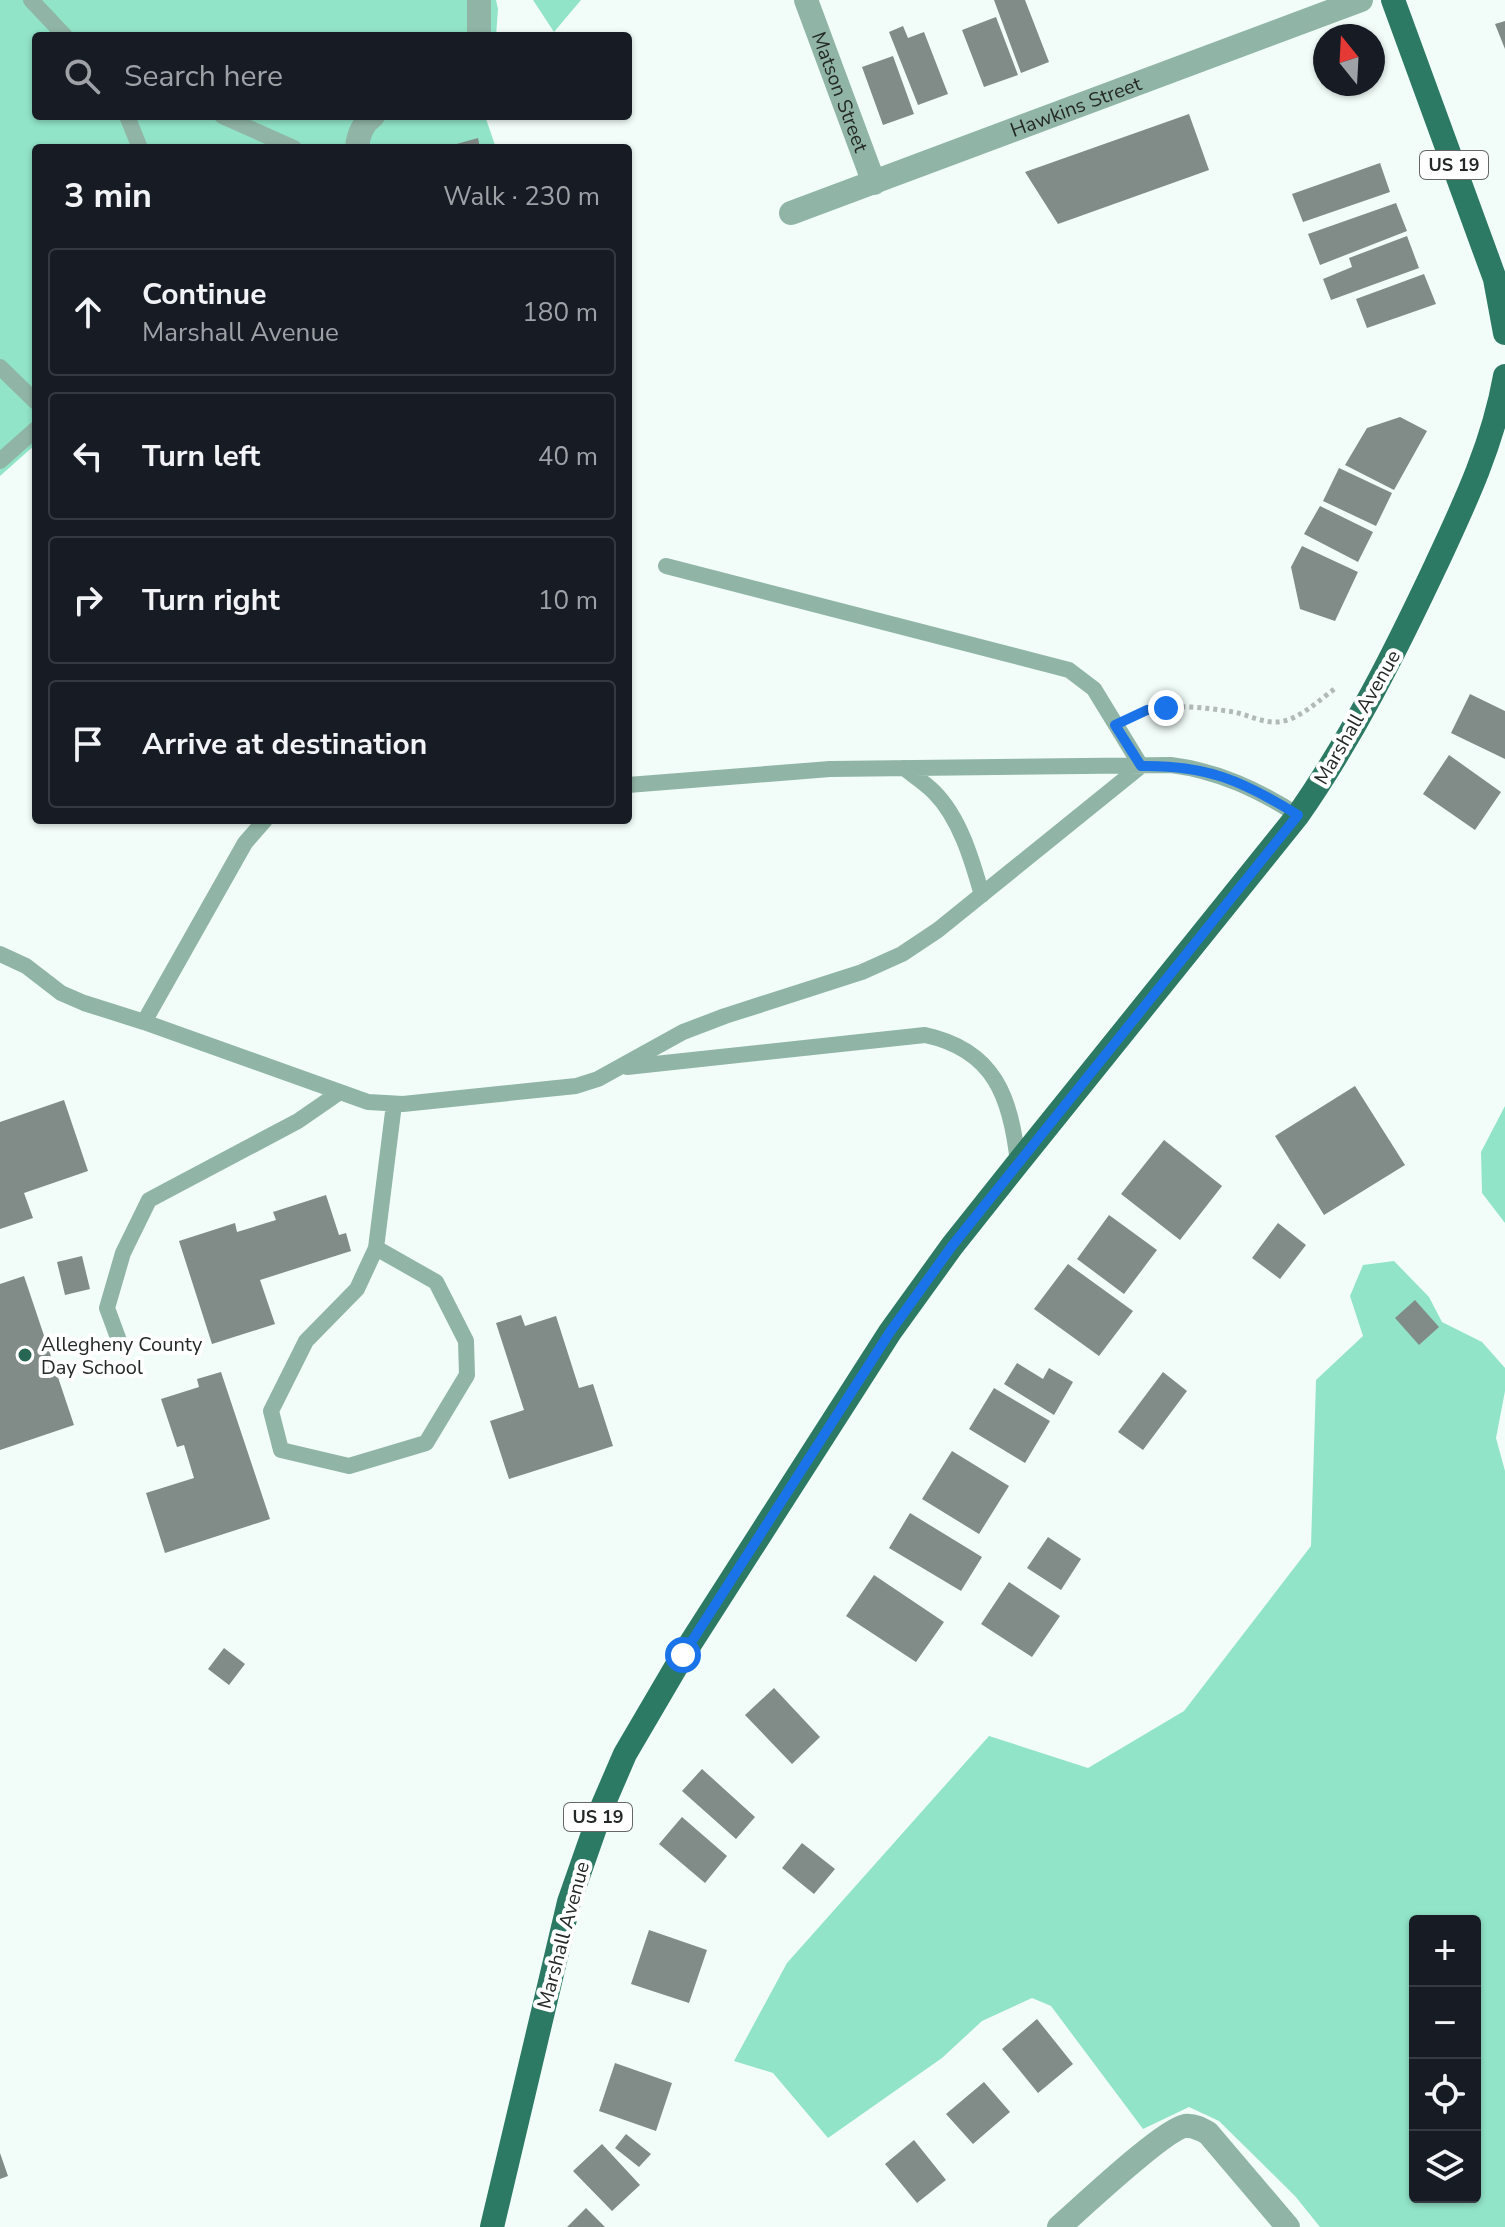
<!DOCTYPE html>
<meta charset="utf-8">
<style>
:root{--surface:#171b24;--page:#242831;--text:#f1f3f6;--muted:#9ea1a6;--line:#363941}
body{margin:0;font-family:"Nunito Sans",sans-serif;background:var(--page);color:var(--text)}
.controls{position:absolute;right:24px;bottom:24px;display:grid;overflow:hidden;border-radius:8px;box-shadow:0 2px 6px #0004}
.controls button{width:72px;height:72px;display:grid;place-items:center;padding:0;border:0;border-bottom:2px solid var(--line);background:var(--surface);color:var(--text);font:40px sans-serif}
.compass{position:absolute;left:1313px;top:24px;width:72px;height:72px;border-radius:50%;background:var(--surface);box-shadow:0 2px 6px #0004;rotate:342deg}
.stop{position:absolute;width:24px;height:24px;margin:-18px;border:6px solid #1a73e8;border-radius:50%;background:#fff}
.stop.end{background:#1a73e8;border-color:#fff;box-shadow:0 2px 8px #0008}
.list{margin:0;padding:0;list-style:none}
h2{display:flex;justify-content:space-between;align-items:center;height:104px;margin:0;padding:0 32px;font-size:34px}
h2 small{font-size:26px;font-weight:400;color:var(--muted)}
.list li{display:grid;grid-template-columns:52px 1fr auto;gap:24px;align-items:center;box-sizing:border-box;height:128px;margin:0 16px 16px;padding:0 16px;border:2px solid var(--line);border-radius:8px}
.list b{display:block;font-size:30px;white-space:nowrap}
.list p{margin:0;font-size:26px;white-space:nowrap;color:var(--muted)}
.list em{font-size:26px;font-style:normal;color:var(--muted)}
.icon{flex:none;width:44px;height:44px;fill:none;stroke:currentColor;stroke-width:2;stroke-linecap:round;stroke-linejoin:round}
.map{position:relative;flex:none;width:1505px;height:2227px;overflow:hidden}
.search{position:absolute;background:var(--surface);box-shadow:0 2px 6px #0004;left:32px;top:32px;width:600px;height:88px;display:flex;align-items:center;gap:20px;box-sizing:border-box;padding:0 28px;border-radius:8px;color:var(--muted);font-size:30px}
.panel{position:absolute;background:var(--surface);box-shadow:0 2px 6px #0004;left:32px;top:144px;width:600px;height:680px;border-radius:8px}
.map>svg:first-child{display:block}
.green{fill:#91e4c8;fill-rule:evenodd}
.building{fill:#818b87}
.lines{fill:none;stroke-linecap:round;stroke-linejoin:round}
.path{stroke:#b1bab7;stroke-width:5;stroke-dasharray:4 4;stroke-linecap:butt}
.lane{stroke:#90b5a7;stroke-width:16}
.street{stroke:#90b5a7;stroke-width:24}
.primary{stroke:#2c7a63;stroke-width:24}
.route{stroke:#1a73e8;stroke-width:10}
.poi-dot{fill:#276653;stroke:#fff;stroke-width:3}
.labels{text-anchor:middle;stroke-width:8;stroke-linejoin:round;paint-order:stroke}
.shield{fill:#fff;stroke:#666868;stroke-width:2}
.shield-label{font-size:18px;font-weight:bold;fill:#242827}
.street-label{font-size:20px;fill:#242827;stroke:#fff}
.poi-label{font-size:20px;fill:#242827;stroke:#fff;text-anchor:start}
</style>
<div class="map">
<svg width="1505" height="2227" viewBox="0 0 1505 2227">
<rect width="100%" height="100%" fill="#f2fdf9"/>
<path class="green" d="M0,0h496l2,9 -2,27h-460v80h449l11,32h-460v296l-36,32z
M533,0h48l-27,32z
M1505,1106v117l-23,-30 -1,-41z
M1394,1261l35,36 13,25 40,20 23,26v23l-9,47 9,33v756h-185l-25,-31 -76,-75 -30,-14 -46,22 -92,-123 -19,-8 -50,23 -40,37 -114,80 -55,-65 -39,-12 53,-98 202,-227 99,32 96,-57 127,-165 5,-166 47,-44 -13,-40 13,-31zM1415,1921h60v276h-60z"/>
<path class="building" d="M994,0h31l24,62 -28,11z
M996,17l22,58 -34,12 -22,-57z
M1505,21v28l-10,-25z
M903,26l5,12 16,-6 24,62 -30,11 -29,-73z
M893,56l21,58 -31,11 -21,-58z
M1189,114l20,56 -151,54 -33,-52z
M478,138l2,10h-34v-1z
M1380,163l10,29 -87,30 -11,-28z
M1396,203l11,28 -87,34 -12,-31z
M1407,236l12,32 -88,32 -8,-21 29,-12 -3,-9z
M1424,274l12,30 -69,24 -11,-29z
M1400,417l27,14 -33,59 -49,-25 22,-37z
M1339,468l53,25 -16,33 -53,-25z
M1320,506l53,26 -15,30 -54,-28z
M1302,546l56,26 -23,49 -35,-12 -9,-42z
M1470,694l35,17v48l-54,-26z
M1449,755l52,37 -26,38 -52,-36z
M1355,1086l50,79 -81,50 -49,-79z
M64,1100l24,71 -64,22 9,25 -33,11v-107z
M1164,1140l58,46 -42,54 -59,-46z
M326,1195l13,40 7,-2 5,18 -91,29 15,44 -63,20 -33,-103 56,-18 2,9 39,-12 -3,-8z
M1109,1215l48,35 -33,44 -47,-35z
M1278,1223l28,22 -26,34 -28,-21z
M82,1256l8,33 -25,6 -8,-33z
M1068,1264l65,47 -34,45 -65,-47z
M24,1276l50,149 -74,25v-166z
M1415,1300l24,27 -20,18 -24,-27z
M521,1315l4,11 31,-10 23,72 14,-4 20,62 -104,33 -19,-58 34,-11 -28,-87z
M1017,1363l26,16 6,-11 24,14 -19,33 -50,-31z
M221,1372l49,147 -105,34 -19,-60 48,-15 -10,-33 -7,2 -16,-48 38,-12 -2,-8z
M1163,1372l24,19 -44,59 -25,-18z
M994,1388l56,33 -25,42 -56,-34z
M952,1451l57,35 -30,48 -57,-35z
M910,1513l72,44 -21,34 -72,-43z
M1048,1537l33,22 -20,31 -34,-22z
M874,1575l70,47 -28,40 -70,-46z
M1009,1582l51,34 -28,41 -51,-33z
M224,1648l21,16 -16,21 -21,-16z
M774,1688l46,49 -28,27 -47,-49z
M702,1769l53,48 -19,22 -54,-48z
M682,1817l45,39 -22,27 -46,-39z
M802,1843l33,26 -21,25 -32,-26z
M649,1930l58,20 -18,53 -58,-19z
M1037,2019l36,45 -35,29 -36,-44z
M615,2063l57,20 -16,48 -57,-20z
M984,2082l26,30 -37,32 -27,-30z
M626,2134l25,20 -12,13 -24,-19z
M914,2140l32,40 -29,23 -32,-39z
M602,2144l38,41 -28,26 -39,-40z
M0,2153l8,23 -8,3z
M586,2208l19,19h-38z"/>
<g class="lines">
<path class="path" d="M1142,713c26,-11 65,-5 92,-1 14,3 29,11 43,10 21,-1 42,-22 59,-34"/>
<path class="lane" d="M31,0l34,36
M127,116l13,32
M222,116l72,32
M0,367l36,35
M0,461l36,-32
M904,768c10,8 21,15 30,24 26,26 38,68 48,103
M628,785l202,-16 341,-4c48,6 87,25 127,50
M0,954l26,12 35,27 23,10 60,19 224,80 35,2 173,-18 22,-7 85,-47 42,-16 137,-44 40,-18 36,-24 203,-164 -47,-77 -25,-19 -403,-104
M144,1022l101,-179 20,-23
M627,1067l298,-32c70,15 86,63 93,128
M376,1248l60,34 30,59 1,34 -41,68 -77,23 -68,-16 -10,-39 35,-70 51,-52 19,-41 18,-144
M121,1346l-14,-38 16,-55 26,-53 149,-79 42,-29"/>
<g class="street">
<path d="M479,0v36"/>
<path id="s1" d="M806,0l68,183"/>
<path d="M357,148c1,-12 6,-25 16,-32"/>
<path id="s2" d="M791,213l570,-213"/>
<path d="M1059,2227c22,-19 104,-97 126,-101 9,-1 16,3 23,7l80,94"/>
</g>
<path class="primary" d="M1393,0l102,279 10,54
M492,2227l77,-325 34,-97 22,-51 58,-99 207,-323 62,-86 66,-83 280,-348c55,-79 97,-163 138,-250 29,-62 57,-121 69,-189"/>
</g>
<g class="lines">
<path class="route" d="M683,1655l207,-323 62,-86 346,-431c-55,-34 -91,-50 -157,-49l-26,-41 32,-15 19,-2"/>
</g>
<circle class="poi-dot" cx="25" cy="1355" r="8"/>
<g class="labels">
<g class="shield">
<rect x="1420" y="151" width="68" height="28" rx="6"/>
<rect x="564" y="1803" width="68" height="28" rx="6"/>
</g>
<g class="shield-label">
<text x="1454" y="171">US 19</text>
<text x="598" y="1823">US 19</text>
</g>
<g class="street-label">
<text dy="7" stroke="none"><textPath href="#s1" startOffset="98">Matson Street</textPath></text>
<text dy="7" stroke="none"><textPath href="#s2" startOffset="304">Hawkins Street</textPath></text>
<text transform="translate(1357 717) rotate(-60)" y="7">Marshall Avenue</text>
<text transform="translate(563 1935) rotate(-75)" y="7">Marshall Avenue</text>
</g>
<g class="poi-label">
<text x="41" y="1351">Allegheny County<tspan x="41" dy="23">Day School</tspan></text>
</g>
</g>
</svg>
<div class="controls">
<button>+</button>
<button>−</button>
<button><svg class="icon" aria-label="locate" viewBox="0 0 24 24"><circle cx="12" cy="12" r="6"/><path d="M12 2v4M12 18v4M2 12h4M18 12h4"/></svg></button>
<button><svg class="icon" aria-label="layers" viewBox="0 0 24 24"><path d="M12 4l9 5-9 5-9-5zM3 14l9 5 9-5"/></svg></button>
</div>
<svg class="compass" viewBox="-18 -18 36 36"><path d="M0-13l5 13h-10z" fill="#e53935"/><path d="M0 13l5-13h-10z" fill="#9ea1a6"/></svg>
<div class="stop" style="left:683px;top:1655px"></div>
<div class="stop end" style="left:1166px;top:708px"></div>
<div class="search"><svg class="icon" aria-label="search" viewBox="0 0 24 24"><circle cx="10" cy="10" r="6"/><path d="M15 15l6 6"/></svg>Search here</div>
<section class="panel">
<h2>3 min<small>Walk · 230 m</small></h2>
<ul class="list">
<li><svg class="icon" aria-label="ahead" viewBox="0 0 24 24"><path d="M12 20V5M6 11l6-6 6 6"/></svg><div><b>Continue</b><p>Marshall Avenue</p></div><em>180 m</em></li>
<li><svg class="icon" aria-label="left" viewBox="0 0 24 24"><path d="M17 20v-9H6M10 6l-5 5 5 5"/></svg><div><b>Turn left</b></div><em>40 m</em></li>
<li><svg class="icon" aria-label="right" viewBox="0 0 24 24"><path d="M7 20v-9h11M14 6l5 5-5 5"/></svg><div><b>Turn right</b></div><em>10 m</em></li>
<li><svg class="icon" aria-label="arrive" viewBox="0 0 24 24"><path d="M6 21V4h12l-3 4 3 4H6"/></svg><div><b>Arrive at destination</b></div></li>
</ul>
</section>
</div>
